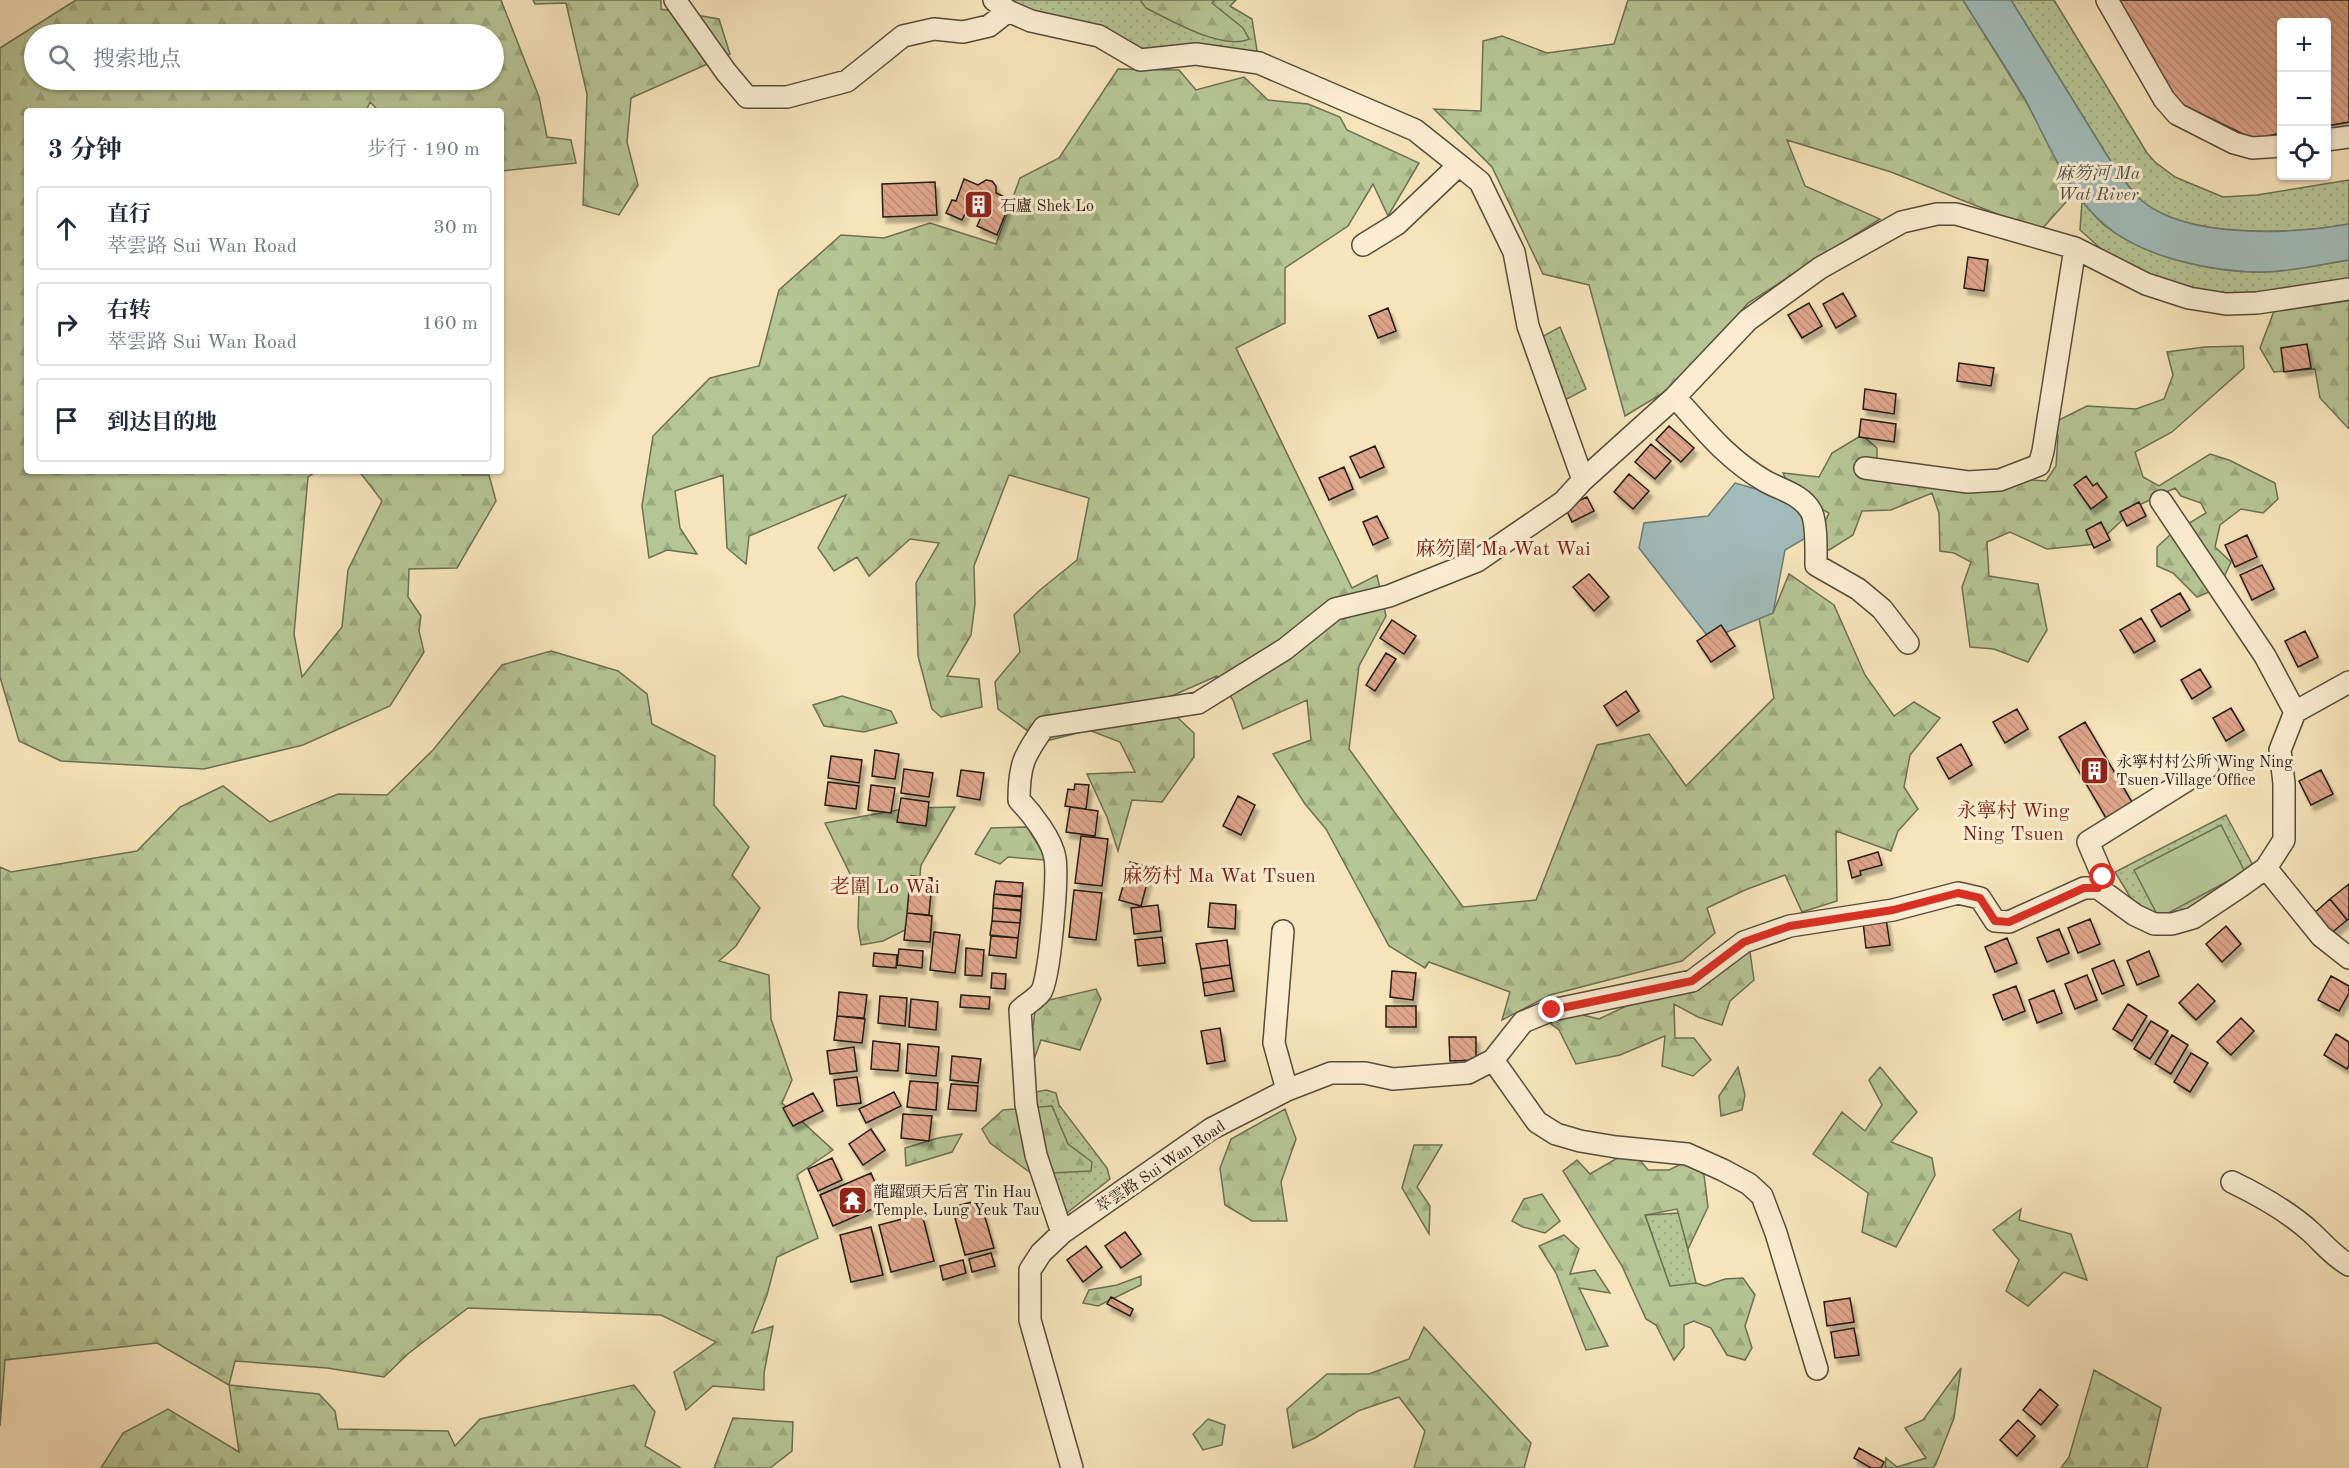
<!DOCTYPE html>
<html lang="zh">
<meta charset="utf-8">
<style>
:root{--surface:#fff;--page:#f2f2f3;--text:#1f2937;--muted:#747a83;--line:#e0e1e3}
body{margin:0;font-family:"Old Standard TT","Noto Serif SC",serif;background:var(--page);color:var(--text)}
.controls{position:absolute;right:18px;top:18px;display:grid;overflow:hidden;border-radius:6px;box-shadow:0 2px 4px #0004}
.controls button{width:54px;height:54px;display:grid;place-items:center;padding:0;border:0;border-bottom:2px solid var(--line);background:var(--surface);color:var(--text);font:30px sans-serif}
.stop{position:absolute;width:18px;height:18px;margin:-14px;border:4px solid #d93025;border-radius:50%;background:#fff}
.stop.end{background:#d93025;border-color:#fff;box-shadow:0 2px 6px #0008}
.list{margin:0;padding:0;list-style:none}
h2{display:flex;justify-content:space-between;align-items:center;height:78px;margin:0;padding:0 24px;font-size:26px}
h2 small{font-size:20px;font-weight:400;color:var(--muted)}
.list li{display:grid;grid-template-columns:39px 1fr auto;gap:18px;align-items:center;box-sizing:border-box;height:84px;margin:0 12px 12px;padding:0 12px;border:2px solid var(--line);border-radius:6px}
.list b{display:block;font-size:22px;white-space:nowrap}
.list p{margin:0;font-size:20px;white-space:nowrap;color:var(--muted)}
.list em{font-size:20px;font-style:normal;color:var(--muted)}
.icon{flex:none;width:33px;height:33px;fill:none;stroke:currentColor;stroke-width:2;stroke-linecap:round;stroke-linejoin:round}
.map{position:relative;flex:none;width:2349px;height:1468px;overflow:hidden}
.search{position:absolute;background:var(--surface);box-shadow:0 2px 4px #0004;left:24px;top:24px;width:480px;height:66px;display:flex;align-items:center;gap:15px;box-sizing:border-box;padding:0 21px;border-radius:33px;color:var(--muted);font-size:22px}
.panel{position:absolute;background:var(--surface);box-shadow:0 2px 4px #0004;left:24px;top:108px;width:480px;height:366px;border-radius:6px}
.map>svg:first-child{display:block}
.grass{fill:url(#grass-dots);stroke:#6c7054;stroke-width:1.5}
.forest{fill:url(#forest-firs);stroke:#6c7054;stroke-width:1.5;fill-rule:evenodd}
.garden{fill:#b6c595;stroke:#6c7054;stroke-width:1.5}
.water{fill:#a1bcba;stroke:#6f7b77;stroke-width:1.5}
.building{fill:url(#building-back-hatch);stroke:#231a12;stroke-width:1.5;filter:url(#shadow)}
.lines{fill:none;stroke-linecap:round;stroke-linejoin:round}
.minor-casing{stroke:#584c3c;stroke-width:24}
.minor{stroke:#faedd2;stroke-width:21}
.route{stroke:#d93025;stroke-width:8}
.labels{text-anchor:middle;stroke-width:6;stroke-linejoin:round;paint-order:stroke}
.poi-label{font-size:16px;fill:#231a12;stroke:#faedd2;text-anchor:start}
.street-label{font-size:16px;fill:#231a12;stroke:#faedd2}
.water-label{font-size:18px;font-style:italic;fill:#4f534d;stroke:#faedd2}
.quarter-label{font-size:20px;fill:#7a1f14;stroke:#faedd2}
</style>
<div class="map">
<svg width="2349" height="1468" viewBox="0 0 2349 1468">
<defs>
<pattern id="grass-dots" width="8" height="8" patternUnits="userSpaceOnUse" patternTransform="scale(1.5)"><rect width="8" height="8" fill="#b6c595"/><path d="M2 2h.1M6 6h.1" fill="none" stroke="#9ca97f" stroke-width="1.8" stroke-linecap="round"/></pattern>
<pattern id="forest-firs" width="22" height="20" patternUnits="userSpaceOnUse" patternTransform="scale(1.5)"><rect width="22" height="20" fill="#b6c595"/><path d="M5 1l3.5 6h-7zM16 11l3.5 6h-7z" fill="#9ca97f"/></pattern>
<pattern id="building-back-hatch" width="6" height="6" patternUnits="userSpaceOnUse" patternTransform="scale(1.5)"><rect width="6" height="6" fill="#dfa58b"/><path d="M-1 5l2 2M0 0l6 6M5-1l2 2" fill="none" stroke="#bf8d77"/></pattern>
<filter id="shadow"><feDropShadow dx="3.5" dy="6" stdDeviation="1.5" flood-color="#0004"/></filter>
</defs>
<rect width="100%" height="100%" fill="#f7e4ba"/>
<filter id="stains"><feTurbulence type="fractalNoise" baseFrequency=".00333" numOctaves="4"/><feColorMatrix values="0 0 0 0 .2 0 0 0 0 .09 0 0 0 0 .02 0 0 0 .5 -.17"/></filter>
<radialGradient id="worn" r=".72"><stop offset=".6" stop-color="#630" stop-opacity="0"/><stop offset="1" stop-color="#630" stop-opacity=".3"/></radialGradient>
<path class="grass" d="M996,0h240l-6,6 22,13 7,44 -119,-3z
M2011,0h43l93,153 8,9 20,15 48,20 34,-2 92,-15v44c-55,10 -161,15 -207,-23 -11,-10 -20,-23 -29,-36z
M2082,201c7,8 14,17 22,24 43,35 122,51 176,46 23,-3 46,-7 69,-11v24l-112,14 -111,-27 -46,-41z
M1560,327l26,62 -25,13 -25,-62z
M2226,815l29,54 -42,30 -50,19 -28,-13 -20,-33z
M1046,1090l10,3 3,12 48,63 3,11 -47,37 -33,-123z
M1679,1213l17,70 -24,10 -27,-78z"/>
<path class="forest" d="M76,0h425l38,97 8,40 24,3 5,23 -75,8v-60h-122l-9,-9 -4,9h-339v360h290l-9,6 -14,157 8,43 40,-50 6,-57 34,-69 -23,-30h98l6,4h26l7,26 -39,67 -48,1 -1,28 13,19 -2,15 5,21 -34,54 -87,39 -99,24 -143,-8 -42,-20 -19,-64v-629zM494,34v46h-460v-46z
M533,0h128v9l58,10 11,35 -99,44 -4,44 11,43 -19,30 -36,-10 4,-111 -21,-91 -31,1z
M1140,0h75l-3,3 31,25 6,11c-26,12 -79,-19 -103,-31z
M1628,0h335l61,98 51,94 -35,39 -149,-59 -104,-32 18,46 75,33 -132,84 -70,81 -53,32 -36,-131 -46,-11 -51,-107 -58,-58 47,2 2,-70 19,-5 45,17 67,-9z
M1118,69l61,1 17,20 48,-13 24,23 40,4 32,13 7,13 72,33 -31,53 -15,-32 -25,42 -63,42v55l-49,25 116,240 25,-13 9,41 -27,50 -10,83 114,158 73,-7 61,-155 52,-11 37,52 88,-88 -15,-80 14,-5 16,-39 45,31 31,70 29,41 20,-14 26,16 -30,37 -6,32 14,22 -20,22 -7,20 -55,-20 1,70 -35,11 -17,-37 -40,15 -38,18 8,25 -33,28 -132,34 -48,25 8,-28 -81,-30 -4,6 -36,-22 -63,-117 -21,-25 -32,-50 38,-14 -4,-40 -64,29 -10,-29 -16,-24 -57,25 34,32v24l-32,45 -30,-2 -14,51 -11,-34 -20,-43 48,-2 -15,-30 -31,-12 -46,12 -45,-33 -3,-27 25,-30 -6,-37 26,-25 37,-30 12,-62 -80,-23 -35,91 1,38 -4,31 -24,41 32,3 3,28 -41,10 -9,-8 -14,-53 -2,-73 23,-40 -29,-4 -41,37 -12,-19 -23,14 -16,-23 28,-53 -97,41 -3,28 -19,-16 -4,-73 -48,16 5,37 17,26 -30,-4 -18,8 -7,-52 11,-70 57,-58 49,-12 20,-76 62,-55 43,3 46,-15 66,21 24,-66 39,-20z
M2349,285v144l-29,-31 -5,-29 -41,3 -14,-24 19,-50z
M2243,346l1,22 -72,64 -37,20 8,25 16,9 51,-32 19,6 46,23 3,16 -15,14 -22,-4 -21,16 -5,22 16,15 -12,26 -22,9 -24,-24 -16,-7v-19l14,-13 35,-21 -5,-10 -20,-7 -6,-8 -38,18 -40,38 -50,5 -37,-17 -23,10 2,34 49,8 9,46 -19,32 -34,-13 -24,-2 -8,-60 9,-25 -17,-9 -14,-2 -1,-38 -7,-20 -41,17 -29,1 -9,24 -24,15 -13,-8 13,-29 -37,-20 -9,-20 36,4 13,-24 30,-18 15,13v21l169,12 10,-15 2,-31 -11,-9 40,-20 49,3 28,-10 9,-24 -6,-23 38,-5z
M551,651l67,20 29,23 5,30 63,32 -1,49 35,42 -17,28 28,33 -24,38 -17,15 50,14 2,44 21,61 -10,23 51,47 -36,25 21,63 -41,19 -10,38 -15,38 21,-7 -9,47v17l-51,-4 -27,24 -12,-38 42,-30 -55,-27 -193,-7 -59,45 -25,24 -57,-9 -92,-7 -6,24 90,9 16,17 3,18 110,2 7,15 25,-27 154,-34 21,27 -10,34 36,22h-580l22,-35 45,-24 71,43 -10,-67 -72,-42 -152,17 -5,66v-559l11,5 126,-21 43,-44 43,-21 47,36 68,-28 49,1 46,-45 69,-85z
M842,696l49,15 6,12 -33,9 -40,-6 -11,-21z
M955,807l-34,58 -6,60 -32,16 -22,4 -3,-18 1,-35 -34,-69 84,-15z
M1027,827l16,26 1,7 -36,-3 -8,7 -25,-10 16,-26z
M1734,949l16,3 4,28 -24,21 -8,24 -24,-8 -24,-13 1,34h19l17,22 -18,16 -31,-10 3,-30 -45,19 -44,9 -17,-34 -12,-9 32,-7 20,5 44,-21z
M1096,989l5,10 -21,51 -39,-10 -10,28v-25l5,-40z
M1738,1067l7,28 -3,15 -21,6 -2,-20z
M1880,1067l37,45 -26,30 41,16 3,17 -39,72 -34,-15 6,-39 -55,-39 29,-42 23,19 17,-26 -13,-25z
M1052,1106l16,38 24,18 -1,9 -59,3 -42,-31 -8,-14 21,-19z
M1285,1109l11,30 -15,43 6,39h-35l-27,-16 -5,-37 11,-29z
M962,1134l-10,18 -46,14 -1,-18 33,-10z
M1414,1145h28l-25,42 13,19 -1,28 -27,-46z
M1626,1153l14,7 8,10h21l14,-7 12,4 9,8 4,32 -20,42 -11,-40 -32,6 25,71 26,-3 9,3 20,-7 18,-1 12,17 -10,31 7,22 -7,12 -18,-5 -16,-27 -17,-7 -10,4v22l-10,13 -18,-35 -10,-6 -24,-53 -59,-95 14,-11 13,14z
M1542,1194l18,27 -15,12 -22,-6 -11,-6 12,-22z
M2021,1209l-2,11 52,14 16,46 -23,-8 -36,34 -22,-15 13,-31 -26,-30z
M1564,1235l15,14 -9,25 25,-4 15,23 -31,-5 29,58 -22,4 -30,-77 -17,-27z
M1141,1276v9l-43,21 -15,-3 6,-13 28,-5z
M1424,1327l107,116 -7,25h-110l11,-37 -26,-34 -41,14 -43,27 -22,10 -6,-39 40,-35h42l40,-15z
M1961,1368l-7,50 -18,46 -3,4h-48l1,-10 11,9 29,-9 -21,-30 18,-8z
M2094,1370l67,38 -14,60h-86l8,-11z
M733,1418l60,4 -1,29 -22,17h-56z
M1208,1419l17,6 -3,20 -19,5 -10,-16z"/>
<path class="garden" d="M2221,825l24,47 -86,46 -25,-48z"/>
<path class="water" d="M1963,0h48l102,165c9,13 18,26 29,36 47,39 151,33 207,23v36c-28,4 -58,12 -86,12 -50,0 -120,-14 -159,-48 -37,-31 -56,-82 -78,-123 -20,-34 -42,-67 -63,-101z
M1735,483l59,17 15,36 -24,14 -12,63 -63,26 -71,-91 5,-25 64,-7z"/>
<path class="building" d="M2116,0h233v122l-23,4v-104h-44v111l-25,5 -12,-3 -66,-32z
M964,179l14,6 8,-5 6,1 4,5v7l15,7 -14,35 -20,-9 5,-11 -14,-7 -6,12 -16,-7 6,-13 4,1z
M935,182l2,33 -54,2 -1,-33z
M1968,257l20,3 -4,31 -20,-3z
M1843,293l13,23 -20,12 -13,-24z
M1809,303l13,23 -20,12 -14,-23z
M1388,308l8,23 -18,7 -9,-22z
M2307,344l4,24 -27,4 -3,-24z
M1959,363l35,5 -3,18 -34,-5z
M1865,389l31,5 -2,20 -31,-5z
M1861,419l35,5 -2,18 -35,-5z
M1669,426l25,22 -13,14 -25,-22z
M1651,444l20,17 -16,18 -20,-17z
M1375,446l9,21 -24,11 -10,-21z
M1344,467l9,22 -24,11 -10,-22z
M1629,474l20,17 -16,18 -19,-17z
M2086,476l7,10 4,-3 10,14 -16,12 -17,-24z
M1587,497l7,14 -22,11 -7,-15z
M2139,502l7,14 -19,10 -7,-14z
M1377,516l11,22 -15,7 -10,-23z
M2101,522l9,18 -16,8 -8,-18z
M2247,535l10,22 -22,10 -10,-22z
M2262,565l12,24 -22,11 -12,-25z
M1589,574l20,23 -15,14 -21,-24z
M2180,593l10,17 -29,17 -10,-17z
M2141,618l14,23 -21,12 -14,-23z
M1392,620l24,16 -12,18 -24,-16z
M1721,625l14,21 -24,16 -14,-21z
M2305,631l13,26 -20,10 -13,-26z
M1386,653l10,6 -21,32 -9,-6z
M2200,669l11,18 -19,12 -11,-19z
M1626,691l13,20 -22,15 -13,-20z
M2231,708l13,22 -18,11 -13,-23z
M2017,709l11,20 -23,14 -12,-21z
M2085,722l47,80 -26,16 -47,-81z
M1961,744l11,21 -23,14 -12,-21z
M875,750l24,4 -4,25 -23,-3z
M831,756l31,4 -3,23 -31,-5z
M904,769l29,4 -4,24 -28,-4z
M961,770l23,3 -4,27 -23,-4z
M2321,770l12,24 -22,11 -12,-24z
M828,782l31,4 -3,23 -31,-4z
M1075,784l14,1 -3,24 -21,-3 3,-17 6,1z
M871,785l24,3 -4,25 -23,-3z
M1238,796l17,9 -14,30 -18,-9z
M901,798l28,4 -3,24 -29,-4z
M1070,807l28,4 -3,25 -29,-4z
M1081,836l27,3 -6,47 -27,-3z
M1878,852l4,13 -22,6 1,4 -9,3 -4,-17z
M1130,862l21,6 -10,38 -22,-6z
M911,876l21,2 -1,13 -22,-2z
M996,881l27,2 -1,13 -28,-2z
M2349,884v35l-2,1 -17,-21z
M1074,890l28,3 -6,47 -27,-3z
M909,891l22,1 -2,23 -22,-2z
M994,894l28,3 -1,13 -28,-2z
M2330,899l17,21 -18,15 -17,-20z
M1210,903l26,2 -1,24 -27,-2z
M1158,905l3,26 -27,3 -3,-26z
M993,908l28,3 -1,12 -28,-2z
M907,913l25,3 -2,26 -26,-2z
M1886,919l4,26 -24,3 -3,-26z
M2090,919l10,25 -22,9 -10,-25z
M992,921l28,2 -2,15 -28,-3z
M2226,926l15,18 -19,18 -16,-18z
M2059,929l10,24 -22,9 -10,-24z
M934,932l26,3 -5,38 -25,-3z
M991,936l27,2 -2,20 -27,-3z
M1162,937l3,26 -27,3 -3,-26z
M2007,938l10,25 -22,9 -10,-25z
M1227,940l3,25 -29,4 -5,-25z
M966,948l18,2 -2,26 -17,-1z
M899,949l24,2 -1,17 -25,-3z
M2149,951l10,25 -22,9 -10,-24z
M874,953l23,2 -1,13 -23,-2z
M2114,960l10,25 -22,9 -10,-25z
M1230,965l2,13 -29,5 -2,-14z
M1392,971l24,2 -3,27 -23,-3z
M992,973l14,1 -1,15 -14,-1z
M2087,975l10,25 -22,9 -10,-25z
M2331,976l18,10v7l-10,18 -21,-11z
M1232,978l2,13 -29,5 -2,-13z
M2198,984l17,17 -19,19 -17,-17z
M2016,986l9,25 -22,9 -10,-25z
M2054,990l8,23 -25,10 -8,-23z
M839,992l28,3 -3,23 -27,-2z
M961,995l29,2 -1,12 -29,-2z
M880,996l27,2 -2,28 -27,-3z
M911,999l27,3 -2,28 -27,-3z
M2128,1004l19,12 -15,25 -19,-12z
M1386,1006h30v21h-30z
M837,1016l28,3 -3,24 -28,-3z
M2241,1018l13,13 -23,24 -14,-13z
M2151,1021l17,10 -18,28 -16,-10z
M1220,1028l5,33 -18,3 -6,-33z
M2336,1034l13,8v23l-2,4 -23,-14z
M2172,1035l16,10 -17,29 -16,-10z
M1449,1037h27v23l-26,1z
M873,1041l27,3 -2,27 -27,-2z
M908,1044l31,3 -3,29 -30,-3z
M854,1047l3,24 -27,3 -3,-23z
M2191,1053l17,10 -18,29 -16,-10z
M952,1056l29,3 -3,24 -28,-3z
M857,1077l4,26 -24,3 -3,-26z
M910,1081l28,2 -2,27 -29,-3z
M951,1084l27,2 -2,25 -28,-2z
M894,1092l7,14 -35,17 -7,-14z
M813,1093l10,18 -30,15 -10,-18z
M903,1114l29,2 -3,25 -28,-3z
M871,1129l14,21 -22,15 -14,-21z
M832,1158l10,22 -24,11 -10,-22z
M871,1173l13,31 -51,22 -13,-31z
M980,1200l14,48 -29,7 -13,-48z
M922,1214l12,47 -43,11 -12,-47z
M871,1227l12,48 -32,7 -11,-47z
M1125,1232l16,22 -20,14 -16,-22z
M1086,1246l16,21 -19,15 -16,-22z
M991,1253l4,13 -23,6 -3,-13z
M963,1260l3,13 -23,7 -3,-14z
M1111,1297l22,12 -3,7 -23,-12z
M1850,1298l4,24 -27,4 -3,-24z
M1854,1328l5,27 -24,3 -4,-26z
M2040,1389l18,16 -17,20 -18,-15z
M2018,1420l17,16 -18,20 -17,-16z
M1859,1448l25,14 -3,6h-10l-17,-10z"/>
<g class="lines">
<defs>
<path id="minor" d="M675,0l51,72 21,25h40l60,-16 56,-45 31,-7 29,3 26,-6 19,-15
M994,0l14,11 23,10 68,15 41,24 56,-6 63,9 156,67 44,35 21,17 34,70 14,74 55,154
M2107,0l57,99 13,15 57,29 18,5 30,-2
M2326,140l23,-3
M1363,245l34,-21 62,-59
M1675,397c30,33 52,62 90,84 16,9 36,13 46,30 6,11 5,41 5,54l42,24 24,20 26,34
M1865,468l103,14 32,-2 39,-15 4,-14 32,-203
M2161,501l104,155 30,56
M2266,868l55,68 28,22
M2098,888l5,-11 -15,-35 120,-75
M1283,931l-9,112 13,47
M1493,1060l44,62 19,12 24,7 36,6 71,7 36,16 26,14 13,12 14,37 41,136
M2232,1182c27,13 56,29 79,50 13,12 22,24 38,33
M1062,1233l-26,-78 -10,-51 -6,-94c6,-6 16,-11 21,-18 9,-13 17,-115 14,-134 -3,-19 -23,-44 -36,-58 0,-36 5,-44 25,-73l154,-24 87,-54 50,-40 54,-13 88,-35 86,-59 20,-22 92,-83 73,-77 72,-52 82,-46 35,-8h19l119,34 71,36 43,14 37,6 31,-1 92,-14
M1072,1468l-42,-148v-50l11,-17 21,-20 149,-104 76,-39 44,-17h34l28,6 75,-6 25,-13 30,-38 29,-12 140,-29 52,-39 46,-16 103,-16 65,-17 22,5 15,23 14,1 75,-34h14l37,27 19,9h18l21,-6 48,-32 25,-18 18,-28v-57l-4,-33 15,-38 54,-30"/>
</defs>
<use href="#minor" class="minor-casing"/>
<use href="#minor" class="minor"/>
</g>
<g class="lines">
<path class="route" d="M1552,1010l140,-29 52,-39 46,-16 103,-16 65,-17 22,5 15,23 14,1 75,-34h14l5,-11"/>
</g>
<defs>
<symbol id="building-square" viewBox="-11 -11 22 22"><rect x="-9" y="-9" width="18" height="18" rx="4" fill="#8f2418" stroke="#faedd2"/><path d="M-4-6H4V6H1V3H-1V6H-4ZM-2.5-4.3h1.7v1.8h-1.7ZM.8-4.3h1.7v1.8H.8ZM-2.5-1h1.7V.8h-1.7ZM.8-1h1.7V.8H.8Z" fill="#fff"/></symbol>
<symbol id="temple-square" viewBox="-11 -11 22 22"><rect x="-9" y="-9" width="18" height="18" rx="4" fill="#8f2418" stroke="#faedd2"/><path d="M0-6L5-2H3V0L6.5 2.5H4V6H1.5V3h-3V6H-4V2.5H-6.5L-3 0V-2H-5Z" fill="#fff"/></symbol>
</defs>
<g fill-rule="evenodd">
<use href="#building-square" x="962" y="188" width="33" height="33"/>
<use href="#building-square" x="2078" y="754" width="33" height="33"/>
<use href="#temple-square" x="836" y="1184" width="33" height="33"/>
</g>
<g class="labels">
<g class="poi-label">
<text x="1000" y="211">石廬 Shek Lo</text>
<text x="2116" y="767">永寧村村公所 Wing Ning<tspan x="2116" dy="18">Tsuen Village Office</tspan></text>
<text x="873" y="1197">龍躍頭天后宮 Tin Hau<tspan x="873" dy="18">Temple, Lung Yeuk Tau</tspan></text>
</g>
<g class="street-label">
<text transform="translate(1160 1166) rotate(-34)" y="6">萃雲路 Sui Wan Road</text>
</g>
<g class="water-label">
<text x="2098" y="179">麻笏河 Ma<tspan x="2098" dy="21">Wat River</tspan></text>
</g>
<g class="quarter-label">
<text x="1503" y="555">麻笏圍 Ma Wat Wai</text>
<text x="2013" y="817">永寧村 Wing<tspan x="2013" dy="23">Ning Tsuen</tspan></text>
<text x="1219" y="882">麻笏村 Ma Wat Tsuen</text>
<text x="885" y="893">老圍 Lo Wai</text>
</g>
</g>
<rect width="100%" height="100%" filter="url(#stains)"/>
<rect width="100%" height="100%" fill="url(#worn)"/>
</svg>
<div class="controls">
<button>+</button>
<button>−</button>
<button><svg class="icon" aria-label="locate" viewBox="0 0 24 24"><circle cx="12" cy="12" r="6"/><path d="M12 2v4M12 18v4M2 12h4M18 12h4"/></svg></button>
</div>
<div class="stop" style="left:2103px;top:877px"></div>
<div class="stop end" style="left:1552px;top:1010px"></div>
<div class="search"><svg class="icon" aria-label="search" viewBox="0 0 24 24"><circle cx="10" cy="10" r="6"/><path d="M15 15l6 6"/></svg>搜索地点</div>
<section class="panel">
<h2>3 分钟<small>步行 · 190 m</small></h2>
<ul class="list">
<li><svg class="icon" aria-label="ahead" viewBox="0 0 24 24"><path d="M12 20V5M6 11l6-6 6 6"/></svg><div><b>直行</b><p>萃雲路 Sui Wan Road</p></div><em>30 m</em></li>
<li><svg class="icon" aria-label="right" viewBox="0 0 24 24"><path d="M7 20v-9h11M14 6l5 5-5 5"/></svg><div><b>右转</b><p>萃雲路 Sui Wan Road</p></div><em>160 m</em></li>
<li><svg class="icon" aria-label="arrive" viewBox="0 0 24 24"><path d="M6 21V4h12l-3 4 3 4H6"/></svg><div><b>到达目的地</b></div></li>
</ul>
</section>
</div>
